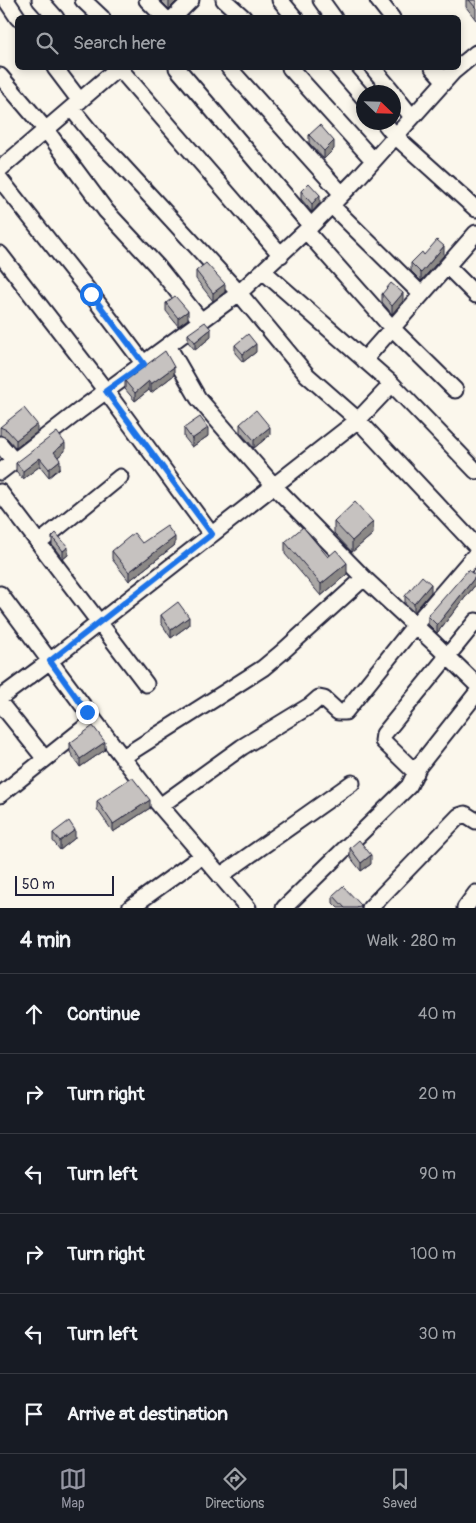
<!DOCTYPE html>
<meta charset="utf-8">
<style>
:root{--surface:#171b24;--page:#20242c;--text:#f1f3f6;--muted:#9ea1a6;--line:#363941;--accent:#9495a2}
body{margin:0;font-family:Pangolin,sans-serif;background:var(--page);color:var(--text)}
.compass{position:absolute;left:356px;top:85px;width:45px;height:45px;border-radius:50%;background:var(--surface);box-shadow:0 2px 8px #0003;rotate:113deg}
.scale{position:absolute;left:15px;bottom:12px;width:99px;box-sizing:border-box;padding-left:5px;border:2px solid #22223b;border-top:0;font-size:14px;line-height:18px;white-space:nowrap;color:#22223b;-webkit-text-stroke:4px #fbf7ec;paint-order:stroke}
.stop{position:absolute;width:15px;height:15px;margin:-11px;border:4px solid #1a73e8;border-radius:50%;background:#fff}
.stop.end{background:#1a73e8;border-color:#fff;box-shadow:0 1px 5px #0008}
.list{margin:0;padding:0;list-style:none}
h2{display:flex;justify-content:space-between;align-items:center;height:65px;margin:0;padding:0 20px;font-size:21px}
h2 small{font-size:16px;font-weight:400;color:var(--muted)}
.list li{display:grid;grid-template-columns:32px 1fr auto;gap:15px;align-items:center;box-sizing:border-box;height:80px;padding:0 20px;border-top:1px solid var(--line)}
.list b{display:block;font-size:19px;white-space:nowrap}
.list em{font-size:16px;font-style:normal;color:var(--muted)}
.icon{flex:none;width:28px;height:28px;fill:none;stroke:currentColor;stroke-width:2;stroke-linecap:round;stroke-linejoin:round}
.map{position:relative;flex:none;width:476px;height:908px;overflow:hidden}
.search{position:absolute;background:var(--surface);box-shadow:0 2px 8px #0003;left:15px;right:15px;top:15px;height:55px;display:flex;align-items:center;gap:12px;box-sizing:border-box;padding:0 18px;border-radius:8px;color:var(--muted);font-size:19px}
.sheet{height:545px;background:var(--surface)}
nav{display:flex;justify-content:space-around;align-items:center;box-sizing:border-box;height:70px;border-top:1px solid var(--line);background:var(--surface);font-size:14px;color:var(--muted)}
nav a{display:grid;justify-items:center;gap:2px}
nav .on{color:var(--accent)}
.map>svg:first-child{display:block}
.lines{fill:none;stroke-linecap:round;stroke-linejoin:round}
.street-casing{stroke:#22223b;stroke-width:19}
.street{stroke:#fbf7ec;stroke-width:15}
.wall{fill:#aaa7a5;stroke:#22223b}
.shaded-wall{fill:#8b8886;stroke:#22223b}
.building{fill:#c6c2c0;stroke:#22223b}
.route{stroke:#1a73e8;stroke-width:6}
</style>
<div class="map">
<svg width="476" height="908" viewBox="0 0 476 908">
<rect width="100%" height="100%" fill="#fbf7ec"/>
<filter id="ink" filterUnits="userSpaceOnUse"><feTurbulence type="fractalNoise" baseFrequency=".02" numOctaves="2"/><feDisplacementMap in="SourceGraphic" scale="10" xChannelSelector="R" yChannelSelector="G"/><feConvolveMatrix kernelMatrix="1 2 1 2 8 2 1 2 1" color-interpolation-filters="sRGB"/></filter>
<g filter="url(#ink)">
<g class="lines">
<defs>
<path id="street" d="M6,0l12,18
M40,0l16,18
M83,0l19,18
M147,0l18,18
M224,0l20,18
M280,0l15,18
M321,0l13,18
M378,0l14,18
M173,18l18,-18
M55,68l25,33
M119,68l162,187
M177,68l134,158
M229,68l113,126
M290,68l83,92
M338,68l26,30
M373,68l20,24
M433,68l12,13
M0,76l46,54 60,81 51,55 44,55
M394,94l18,23
M71,108l27,33 19,19 122,133 68,82 51,45 118,126
M384,122l11,14 81,73
M0,169l118,-101
M0,179l91,115 53,70
M331,205l90,89
M306,231l86,97 63,62
M0,254l106,137 105,143
M447,266l29,29
M263,271l129,113 84,87
M168,346l30,52 75,87 91,93 71,66 41,40
M364,360l112,-127
M0,444l14,17
M0,472l79,-61 160,-118 72,-67 46,-47 96,-107 23,-19
M0,492l146,192
M39,543l81,-66
M0,594l87,117 69,90 92,107
M0,698l50,-37 308,-241 34,-36
M0,703l45,56
M123,757l140,-89 18,-15 83,-75
M416,773l-33,-32 1,-7 92,-113
M0,795l94,-75
M160,806l82,-59 69,-42 8,-7 5,1 14,13h7l70,-87 61,-71
M220,876l132,-93
M130,908l73,-53
M284,908l125,-122 10,-20 57,-72
M370,908l89,-92 6,-2 11,7
M465,908l11,-15"/>
</defs>
<use href="#street" class="street-casing"/>
<use href="#street" class="street"/>
</g>
<path class="wall" d="M160,0h18l-9,9z
M466,0h10v20l-10,-13z
M309,135l25,14 -10,10 -15,-16z
M301,191l19,12 -8,9 -11,-13z
M424,255h20l-23,26 -10,-10v-8z
M196,271l29,21 -12,9 -17,-22z
M382,294l21,7 -11,13 -10,-12z
M166,303l22,16 -10,7 -12,-15z
M188,334l23,3 -16,13 -7,-8z
M235,345l21,7 -13,10 -8,-9z
M174,375l-23,18 -2,-3 -14,11 -10,-12v-8z
M240,424l30,11 -16,13 -14,-16z
M0,427l37,5 -21,16 -9,-10 -7,-3z
M184,428l24,8 -16,11 -8,-10z
M65,451l-7,6 2,11 -11,9 -9,-11 -17,13 -7,-8v-8z
M334,522l39,12 -21,18 -18,-19z
M52,537l16,18 -5,4 -11,-14z
M285,542l43,15 19,17 -26,22 -36,-42z
M142,543l33,2 -46,36 -17,-22v-8z
M476,576v8l-39,49 -9,-9v-8z
M431,592l-17,20 -9,-8v-8z
M161,615l28,10 -18,13 -10,-15z
M70,743l35,7 -25,17 -10,-15z
M97,801l53,7 -37,24 -16,-23z
M53,833l22,5 -15,12 -7,-9z
M350,848l21,16 -10,7 -11,-14z
M333,895l28,13h-23l-5,-5z"/>
<path class="shaded-wall" d="M169,0h9l-9,9z
M334,141v8l-10,10v-8z
M320,195v8l-8,9v-8z
M444,246v9l-23,26v-8z
M225,284v8l-12,9v-8z
M403,293v8l-11,13v-8z
M188,311v8l-10,7v-8z
M211,329v8l-16,13v-8z
M256,344v8l-13,10v-8z
M174,367v8l-23,18v-9z
M149,381v9l-14,11v-8z
M37,424v8l-21,16v-8z
M270,427v8l-16,13v-8z
M208,428v8l-16,11v-8z
M65,443v8l-11,9v-8z
M40,458v8l-17,13v-8z
M60,460v8l-11,9v-8z
M373,522v12l-21,18v-11z
M175,537v8l-46,36v-9z
M68,547v8l-5,4v-8z
M347,563v11l-26,22v-12z
M476,576v8l-39,49v-8z
M431,584v8l-17,20v-8z
M189,617v8l-18,13v-8z
M105,742v8l-25,17v-8z
M150,800v8l-37,24v-8z
M75,830v8l-15,12v-9z
M371,855v9l-10,7v-8z"/>
<path class="building" d="M469,0h7v8z
M320,125l14,16 -10,10 -15,-16z
M309,183l11,12 -8,9 -11,-13z
M437,240l7,6 -23,27 -10,-10 11,-11 2,3z
M206,263l19,21 -12,9 -17,-22z
M391,283l12,10 -11,13 -10,-12z
M175,296l13,15 -10,7 -12,-15z
M205,322l6,7 -16,13 -7,-8z
M248,334l8,10 -13,10 -8,-9z
M165,351l9,16 -23,17 -2,-3 -14,12 -10,-12z
M24,408l13,16 -21,16 -9,-10 -7,-3z
M256,410l14,17 -16,13 -14,-16z
M200,417l8,11 -16,11 -8,-11z
M57,432l8,11 -11,9 6,8 -11,9 -9,-11 -17,13 -7,-8z
M355,502l18,20 -21,19 -18,-19z
M167,526l8,11 -46,35 -17,-21 22,-18 8,10z
M303,527l25,30 8,-7 11,13 -26,21 -36,-42z
M56,533l12,14 -5,4 -11,-14z
M468,570l8,6 -39,49 -9,-9z
M422,576l9,8 -17,20 -9,-8z
M178,602l11,15 -18,13 -10,-15z
M93,726l12,16 -25,17 -10,-16z
M132,777l18,23 -37,24 -16,-23z
M69,821l6,9 -15,11 -7,-8z
M359,840l12,15 -10,8 -11,-15z
M343,886l18,19 -4,3h-12l-12,-13z"/>
</g>
<g class="lines" filter="url(#ink)">
<path class="route" d="M87,712l-37,-51 162,-127 -106,-143 38,-27 -53,-70"/>
</g>
</svg>
<svg class="compass" viewBox="-18 -18 36 36"><path d="M0-13l5 13h-10z" fill="#e53935"/><path d="M0 13l5-13h-10z" fill="#9ea1a6"/></svg>
<div class="scale">50 m</div>
<div class="stop" style="left:91px;top:294px"></div>
<div class="stop end" style="left:87px;top:712px"></div>
<div class="search"><svg class="icon" aria-label="search" viewBox="0 0 24 24"><circle cx="10" cy="10" r="6"/><path d="M15 15l6 6"/></svg>Search here</div>
</div>
<section class="sheet">
<h2>4 min<small>Walk · 280 m</small></h2>
<ul class="list">
<li><svg class="icon" aria-label="ahead" viewBox="0 0 24 24"><path d="M12 20V5M6 11l6-6 6 6"/></svg><div><b>Continue</b></div><em>40 m</em></li>
<li><svg class="icon" aria-label="right" viewBox="0 0 24 24"><path d="M7 20v-9h11M14 6l5 5-5 5"/></svg><div><b>Turn right</b></div><em>20 m</em></li>
<li><svg class="icon" aria-label="left" viewBox="0 0 24 24"><path d="M17 20v-9H6M10 6l-5 5 5 5"/></svg><div><b>Turn left</b></div><em>90 m</em></li>
<li><svg class="icon" aria-label="right" viewBox="0 0 24 24"><path d="M7 20v-9h11M14 6l5 5-5 5"/></svg><div><b>Turn right</b></div><em>100 m</em></li>
<li><svg class="icon" aria-label="left" viewBox="0 0 24 24"><path d="M17 20v-9H6M10 6l-5 5 5 5"/></svg><div><b>Turn left</b></div><em>30 m</em></li>
<li><svg class="icon" aria-label="arrive" viewBox="0 0 24 24"><path d="M6 21V4h12l-3 4 3 4H6"/></svg><div><b>Arrive at destination</b></div></li>
</ul>
</section>
<nav>
<a class="on"><svg class="icon" aria-label="map" viewBox="0 0 24 24"><path d="M3 6l6-2 6 2 6-2v14l-6 2-6-2-6 2zM9 4v14M15 6v14"/></svg>Map</a>
<a><svg class="icon" aria-label="directions" viewBox="0 0 24 24"><path d="M12 3l9 9-9 9-9-9zM9 14v-3h6M13 9l2 2-2 2"/></svg>Directions</a>
<a><svg class="icon" aria-label="saved" viewBox="0 0 24 24"><path d="M7 4h10v16l-5-4-5 4z"/></svg>Saved</a>
</nav>
